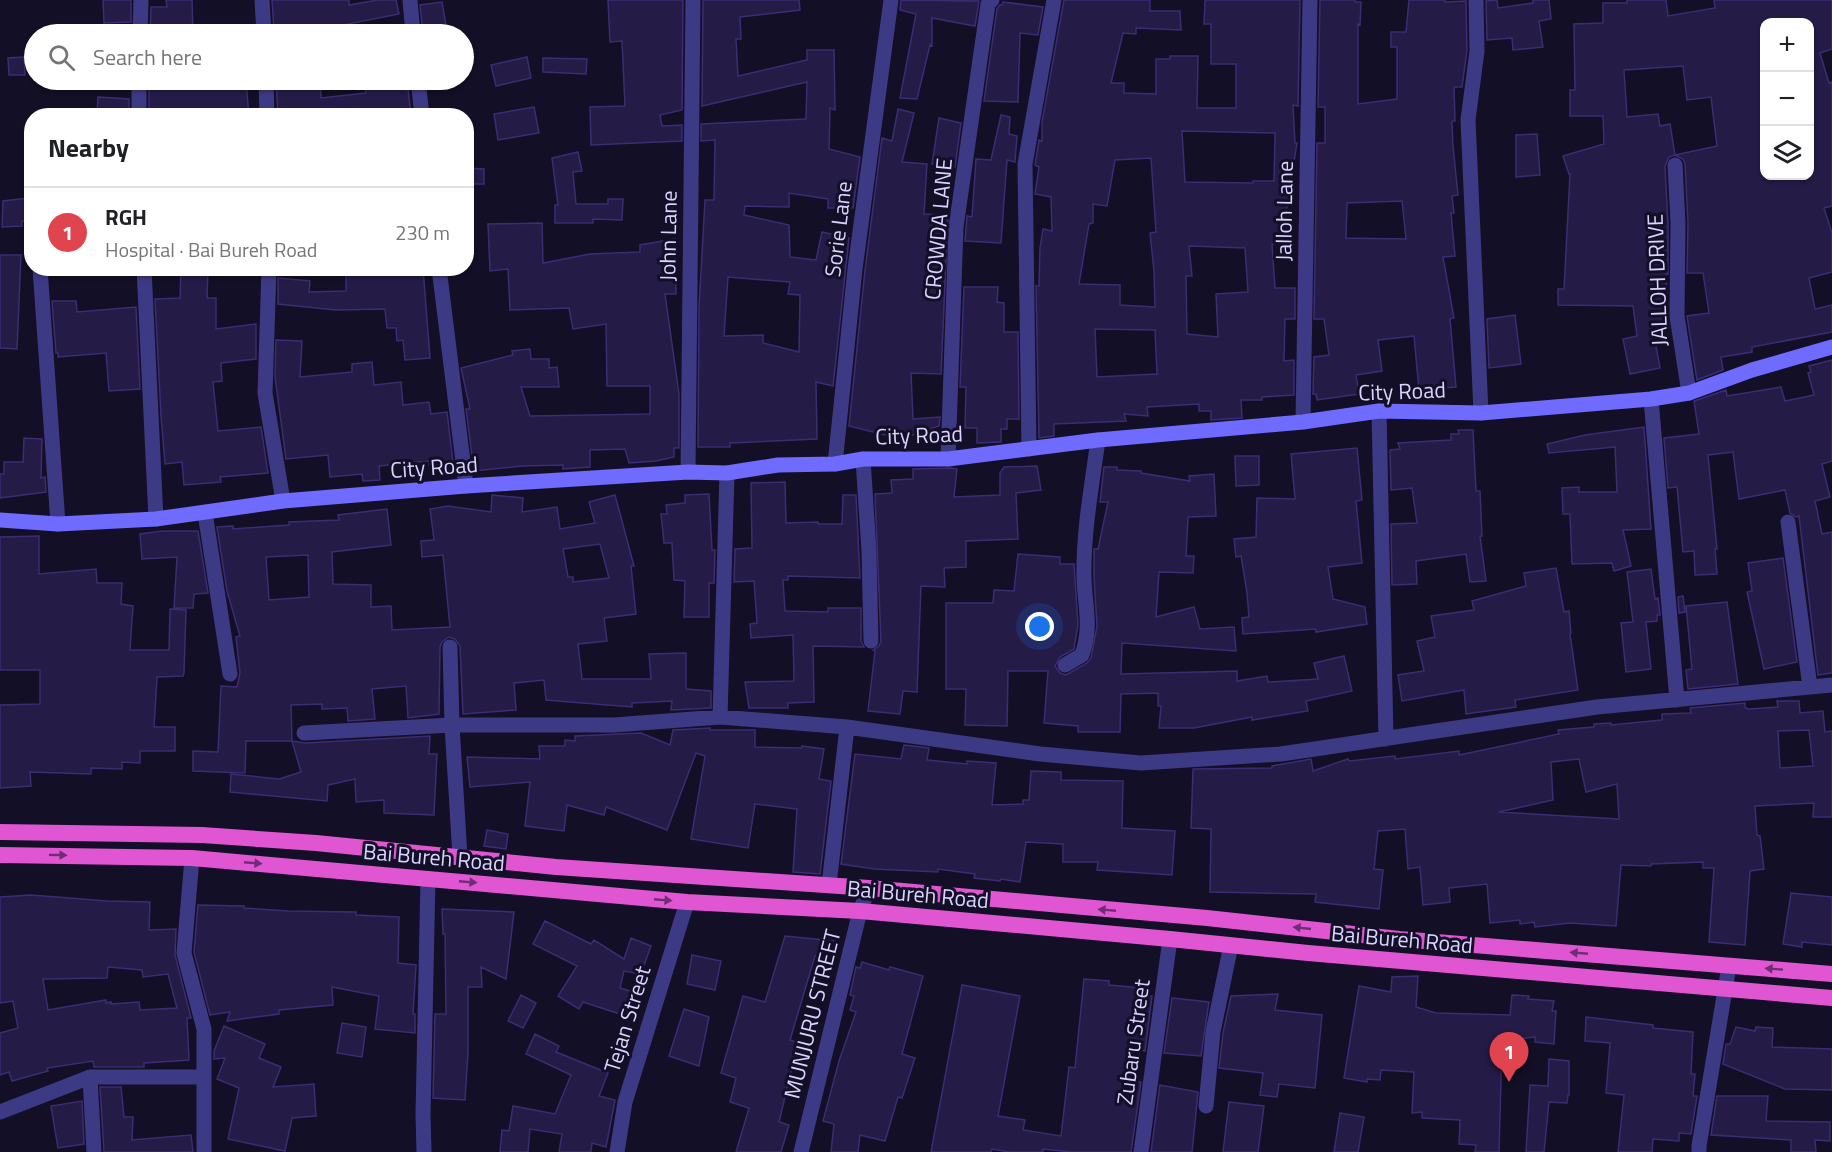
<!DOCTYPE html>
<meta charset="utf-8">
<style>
:root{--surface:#fff;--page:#f6f6f6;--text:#202124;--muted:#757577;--line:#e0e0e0;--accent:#127987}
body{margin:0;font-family:"Titillium Web",sans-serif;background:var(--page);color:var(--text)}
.controls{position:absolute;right:18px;top:18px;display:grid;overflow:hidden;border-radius:12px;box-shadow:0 2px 4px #0004}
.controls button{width:54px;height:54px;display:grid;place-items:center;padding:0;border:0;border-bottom:2px solid var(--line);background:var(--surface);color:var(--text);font:30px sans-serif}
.you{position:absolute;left:1040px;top:627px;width:21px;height:21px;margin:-15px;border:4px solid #fff;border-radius:50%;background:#1a73e8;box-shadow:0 0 0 9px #1a73e833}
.badge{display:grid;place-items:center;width:39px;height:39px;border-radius:50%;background:var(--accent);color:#fff;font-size:20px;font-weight:700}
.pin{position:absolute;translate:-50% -50px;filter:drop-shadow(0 2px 3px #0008)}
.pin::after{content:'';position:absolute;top:32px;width:21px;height:18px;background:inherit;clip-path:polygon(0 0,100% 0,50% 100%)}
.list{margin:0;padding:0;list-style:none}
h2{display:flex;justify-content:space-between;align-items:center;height:78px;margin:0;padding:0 24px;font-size:26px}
h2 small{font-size:20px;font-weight:400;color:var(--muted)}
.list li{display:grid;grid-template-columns:39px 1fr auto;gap:18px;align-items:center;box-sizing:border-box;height:90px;padding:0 24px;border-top:2px solid var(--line)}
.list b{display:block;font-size:22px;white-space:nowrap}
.list p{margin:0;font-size:20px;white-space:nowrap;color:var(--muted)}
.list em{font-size:20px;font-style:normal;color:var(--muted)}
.icon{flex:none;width:33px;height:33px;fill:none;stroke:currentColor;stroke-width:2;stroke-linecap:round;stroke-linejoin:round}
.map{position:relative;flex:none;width:1832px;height:1152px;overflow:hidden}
.search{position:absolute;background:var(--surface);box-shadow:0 2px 4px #0004;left:24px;top:24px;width:450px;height:66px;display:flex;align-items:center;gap:15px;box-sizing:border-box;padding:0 21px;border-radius:33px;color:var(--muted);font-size:22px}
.panel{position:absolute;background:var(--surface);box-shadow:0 2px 4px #0004;left:24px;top:108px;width:450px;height:168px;border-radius:24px}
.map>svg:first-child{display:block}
.building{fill:#241b47;stroke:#3b2d73;stroke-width:1.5;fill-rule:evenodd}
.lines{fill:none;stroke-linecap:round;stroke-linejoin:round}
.minor{stroke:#3d3a85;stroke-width:15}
.secondary{stroke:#6f6bff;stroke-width:15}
.trunk{stroke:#e055d1;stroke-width:16}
.oneway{fill:#6f2e73}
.labels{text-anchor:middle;stroke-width:6;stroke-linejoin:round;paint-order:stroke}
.street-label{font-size:22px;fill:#d9d4ff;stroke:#130f26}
</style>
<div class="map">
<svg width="1832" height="1152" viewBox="0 0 1832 1152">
<rect width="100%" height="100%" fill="#130f26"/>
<path class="building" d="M103,0h28v22l-27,1z
M166,0h26l1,34h-43l1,-27h16z
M272,0h77v5l29,-5h18l3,14 -51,10v3l-35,-2v9h-24v-5l-15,1z
M608,0h75l-1,110 -22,5 2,11 20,-1v16l-91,4 -1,-38 35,-1 -3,-65 -12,1z
M703,0h96l1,10 -60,7 1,22h-5l2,37 69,-16v-10h27l1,60 -5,-2 -1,41 31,8 -7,51h-25v-9l-39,-6v14l-44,-1 -1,9 45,10 1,32 26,3 6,-28 27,6 -16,148 -17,-4 1,57 -87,4v4h-32l1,-139 6,-108h9l1,-60 -14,1v-17l105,-5 1,-37 -105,24zM728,277l62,5 -2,12 12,1 -1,57 -36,-9v-8l-39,1z
M901,0l78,1 -4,25 -43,-8v28l-2,-1 -13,54 -17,-1 16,-84 -16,-4z
M1064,0h86v11h30l1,19 -45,-2v6l-13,-1 -12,50h13v10l32,1v-35h14v-3h28l-1,52h39v-44h-25v-40h-7l1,-24h95l-2,106 -5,-1 2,38h2l-16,101h-9l3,44h20v31h-10l-1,42 10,-1v35l-32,2v3h-21l1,18 -31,2v-9h-12v-7l-52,3 1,9 -24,-2 2,7 -72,3v12l-15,2 -3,-152h3l1,-38 3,-19 9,2 -1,-34 -16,-3 4,-27 -4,-2 4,-25 3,1v-19zM1182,131l93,2 -1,48h-21v2l-68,-1zM1151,158l5,74 -6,1 4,38 1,36 -35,-2v-20l-41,-1 10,-60 4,-1v-19l14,2 8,-46zM1189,246l56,2 3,44 -32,2 2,43 -31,-3 -1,-58h6zM1095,329l60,1 2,44 -60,3z
M1320,0h35v2h6l-1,23 -2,-1v80l39,-5v-52h-6v-15h15l3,-32h36v2l21,-1 1,49 -5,37h-8l1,34h-3l1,25 5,49 -6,1 2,17h-3l4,43 -12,1 11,61 -4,1 6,68 -37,3 -5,-54 -36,4 4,31 -26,4 3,19 -42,6 -1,-6h-3l1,-37 15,-2 -5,-36h-10l3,-176h8v-36h-7zM1402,201l4,38 -60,-1 1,-35z
M1497,0l1,8 35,-5v-3h16l2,19 -12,2 4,26 -30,3 -1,-12 -25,2 -1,-39z
M1627,0h39l2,16 47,-8 -1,-8h118v49l-12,4 9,30 3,-1v124l-8,2 8,25v39l-23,6 6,31 17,-4v27l-80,15v5l-31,5 2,13 -26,10 -10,-64 22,-3 -6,-40h-16l1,-50 -3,-59 -2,-5 -8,-4 -6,2 -4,9 3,57v51h-2l3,54 -16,2 7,38 -30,6 -7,-35 14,-3 -4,-30 -75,-1v-16h6l6,-115h-1l-6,-18 41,-12 -1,-28h-33v-26h5l-1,-66 29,-1v-20h24zM1764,22h45v154h-45zM1683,66l4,34 24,-3 6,49 -42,9 -5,-31 -10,2 -2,-12 -31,3 -3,-47z
M442,2l5,29 -24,3 -3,-29z
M1003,2l40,5 -5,28 -18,-2 -2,69 -34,-1 13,-92 3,-4h2z
M24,57l1,18h-16l-1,-17z
M527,57l4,21 -35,8 -5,-21z
M543,58l44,1 -1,15 -43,-2z
M149,80h57v5l40,-4 3,35h-100z
M276,80h44l1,18 45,-5 -2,-13h37l1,9 6,-1 3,28h-133z
M98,97l31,2v17h-32z
M534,107l5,26 -41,7 -4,-26z
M898,109l16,4 -12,49 25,2 -3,50 24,1 -7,159 -30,-1 2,46 27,-2 -1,9 -38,13 -52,-13 16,-156 17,-132 10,3z
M1001,115l9,2 -1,17 8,2 -2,26 -8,-2 -6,83 -36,-2 2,-25 5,1 4,-58 15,1z
M939,118l22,5 -6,44 -23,-3z
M1537,134l3,41 -24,2v-42z
M578,152l4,19 -9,1 3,32h32v-5h15l-1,21 -29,-1v4h-38v-18h3l-6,-47z
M466,168l18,1v15h-18z
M28,198l2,23h-8v5l-20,1 1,-26z
M542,223l1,40 47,-9 50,-2v-7l35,-6 1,55h-11l14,100v54h-5v9l-18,4 -27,2 -4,-14 -35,1v17l-27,2v-4l-41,1 -48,5 -8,-62h4l-9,-41 52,-13 -1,-4 18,-2 1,10h18v9l8,-1 2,20h-38l9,29 120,-2v-28h-43l-1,-62 -33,5 -4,-21 -59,2 -2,-41 -18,2 -2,-47z
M0,255h21l-4,94 -17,-1z
M181,268h27l-1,30h9v31l40,-5v35l-35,4 1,18 -9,1 5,49 43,-4 7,46 -48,4 1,5 -37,3 -2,-23 -17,2 -4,-48 -6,-117 25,-1z
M346,268h77l7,90 -25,2 -2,-20 -6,1 -1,-13h-9l-2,-19 -49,1 -58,-6v-26l32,3 -1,11 37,-1z
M964,287h34l-1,15 7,1v29h14l1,87h-12v10h-6v13l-24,1v-15h-12l1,-41h-6z
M52,301h24l1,11 59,-5 4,82 -31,2 -3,-38 -48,4v-4h-2z
M1515,315l6,49 -32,4 -2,-49z
M276,340l26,1 -2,36 52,-5v-8l20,-2 2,23 27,-3 2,23 26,-3 2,12 16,-2 6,50 -24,3v-4l-50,5 1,14 -17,1 -1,-7 -32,3 -2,-22 -42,4 -11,-82z
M1832,360v101l-10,3 8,33 -15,4 7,33 10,-2v141l-14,2 -19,-159 -3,1 -6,-4 -5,-23 -46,9 -6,-47 -25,3 9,94h-2l2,25 -22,1 -1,-24 -11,1 -6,-65 -9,1 -4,-50 35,-4 -5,-33 32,-11 1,6 54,-9 4,14 29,-6 -6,-22 3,-1 -2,-6z
M1644,427l7,102 -28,1 8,36 -17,5 -2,-8 -40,1 -2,-50h-7l-1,-26 17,-1v5h38l-2,-45 -66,6 -2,-9 38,-9z
M1458,430h15l3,61h4l2,45h-2l6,45 -16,1 -4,-28 -50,7 1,23 -25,1 -1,-61 26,-1 -5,-35 -21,2 -1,-40 10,-1 -2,-6 53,-3v-6h8z
M24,438l18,1 -1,39 4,-1 1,15 -46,6v-24h4v-12h19z
M1357,448l5,52 -6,1 6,62 -34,4 5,32 32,8 2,17 -51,8v-3l-73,5 -1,-16 7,-1 -2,-24 -6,-37 -5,1 -2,-18 22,-2 1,-39 38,1 -4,-45z
M1235,456h24v29l-23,1z
M1037,466l4,24 -25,3 2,46 -52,2v26l-22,1 1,19 -24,-1 -4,106 -14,-1 -3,23 -32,-3 7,-60 -2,-1 6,-4 2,-5 -6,-147 17,-1 -1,-13 22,-1v-10l38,-1 6,1 -3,28 46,-2v-22l4,-6z
M1104,467h13v3l24,1v2l49,8 -1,-5 25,-2 2,42 -28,1 -2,39h8l-1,17 -34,-1 -3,45 38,-10 6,22 34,-2 2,24 -114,-8 -1,31 116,-3v10l30,-5 1,6 50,-3 -4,-16 30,-7 8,35 -46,10 2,10 -56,9v-3l-58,11h-35l2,-22h-3v-13l-37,1 -1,38h-42v-6l-34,-3 4,-52h-40l-1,55 -42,-1 1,-36h-20v-86h47l1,-13 20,1 4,-37 42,3v7h14l4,61 -3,17 -1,7 -14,8 -5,9 5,7 6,2 21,-12 4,-5 6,-32 -3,-48v-29h4l10,-47h-8z
M785,482l1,41 32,-1v2h24l1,-29h13l4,83 -72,-2v4h-5l2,31 43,1v-4h33v33l3,6 -51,-1 1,56 -26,1v5h-39l-4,-26 49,-1 -1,-46 -42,3 -1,-14 7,-1 -3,-42 -20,1 1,-33 17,-1 -1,-65z
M709,494l3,56h3l-1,33h-5v34h-25l1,-36 -11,-1 -2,-37h-8l-3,-29h6l-1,-9 19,-2v-8z
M492,495l31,3 -1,14 35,-5 3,22 35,-6 -6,-21 26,-7 19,71h-3l5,48 -32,4 3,23 -29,3 4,35h69l-2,-25 37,-1v36l25,2v17l-40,2 1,-9 -40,2v4l-86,-7 -2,-20 -30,3 2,27 -53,4 -3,-68 -5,-7 -6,-2 -7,5 -2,5 -1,67 -31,4 -2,-32 -34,3 3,30 -27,2 -1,-13 -25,1v-5l-31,1 1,36h-46l-1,32 -52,-2v-20l25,1 3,-66 16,1 3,-14 -4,-36 4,-1 -13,-45 -10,-64 16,-1v3l56,-4v-3l50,-2 -1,-5 49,-6 4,36 -59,7 1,32 38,1v22l20,-1 1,24 58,-3 -7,-72 -21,2 -1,-16 13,-1 -4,-31 18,-3 43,6zM600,544l9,34 -36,4v-5h-5l-5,-28zM308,555l1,42 -40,3 -3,-43z
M162,531h36l10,62 -14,1 -1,14h-19l3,-51 -35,2 -2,-25z
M39,536v38l57,-5 1,14h25l-1,21 12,2 -3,44h39l1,-41 16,1 -2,63 -1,3 -26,1 -3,50h21v24h-35v12l-18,-1v7l-31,-1v6l-61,-2 1,14 -31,2v-83l40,-1v-34h-40v-133z
M1783,558l14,104 -33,7 -17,-77 5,-1 -4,-28z
M1556,568l8,44 5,-1 2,22 -1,1 8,56 -63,10 1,7 -50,7 -2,-24 -62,11 -4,-26 26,-4 -7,-30 18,-4 -4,-21 43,-6 -2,-9 54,-15 -2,-13z
M1651,569l4,30 3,-1 2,17h-3v6l-11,1 5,47 -25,3 -5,-49 12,-1 -6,-50z
M1683,596l2,16 -6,1 -1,-16z
M1727,602l11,82 -50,5 -2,-19 6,-1 -6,-63z
M1777,701h22l1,12 23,-2 2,21 7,-1v86h-19l1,-14 -59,3 2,29 3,1 4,33 -14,2 -5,74 -36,-3 5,-74h-11v-6l-52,2v2l-30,-1 -5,61 -46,-3 -35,4 -1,-5 -14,2v-4l-30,3 -3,-39 -38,4 1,14 -27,3 -3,-38 -12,2 -3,-40 -27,2 -4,38 9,1 -4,39 -64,-7 1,-8 -106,-2 1,-63 -20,-1 2,-59 79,-1v-2l39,-7 2,12 35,-12 1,2 46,-5v3l64,-8v4l100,-21 -1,-4 36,-3v-3l17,-1v2l51,-5v-6l29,-1 -1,-5 55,-5v5l4,1 29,-2zM1809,730l4,36 -33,2 -2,-37zM1579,759l7,33 31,-8 2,35 -120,-7 54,-12 -2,-38z
M710,728v2h45v17l46,1 1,-2 22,3 -5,30 12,2 -11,93 -27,-2 4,-63 -42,-5 -7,44 -57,-9 14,-83 -9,-3 -29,77 -61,-23 -2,8 -37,-10 -3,26 -39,-5 5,-44 -60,5 -3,-30 73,2 -1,-13h26v-6l10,1v-5l66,-3 29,12 3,-15z
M430,736l-1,18h8l-3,61 -50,-2v-13l-28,2 -1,-23 -27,6 -1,16 -97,-9 1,-18 48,5 22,-7 -9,-31 13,2z
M904,745l25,3 -2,12 40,4v-3l29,2 -4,42 31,-1v-4h6l2,-29 30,1v8l62,1 -1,47 53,3 -3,44 -75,-5 1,-8h-35v-18l-37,-2 -6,40 -19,-3 -1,2 -26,-3 1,-4 -37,-5v3l-64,-3 -33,-5 14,-110 46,5z
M487,830l21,4 -2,15 -22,-3z
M1791,893l41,4v48l-30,-3v5l-19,-3z
M31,895l76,6 43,1 -1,28 27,-1 -1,26 16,63h-4l2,42 -45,3v4h-50l-1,-6 -46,7 1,3 -36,10 -3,-9 -9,3v-42l18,-5 -5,-27 -13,2v-106zM108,967l34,3 1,7 25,-3 9,34 -37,2 -1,-8 -28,2v-2l-5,1v-3l-58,10 -5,-31 64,-1z
M198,905l46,1v2l44,3 68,1v3l43,2 -1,46 18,2 -3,49h2v19l-40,-4 4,-33 -47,-9 1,18 -54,5v4l-52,7 3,-9 -20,3 -16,-63z
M442,909l72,3 -8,67 -25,-12 1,20h-14v66l-3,47 -32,-2 2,-84h11l-1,-80h-2z
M545,921l46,23 3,-4 30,19 7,-21 20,8 -10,28 -17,-3 -4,17 17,5 -8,24 -46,-15 -4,7 -21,-13 19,-30 -44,-22z
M785,936l49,5 -3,19 -16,-4 -25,84 12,4 -11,28 -12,50 10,3 -8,27h-45l13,-44 -19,-6 6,-24 -15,-5 22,-77 22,6z
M692,955l29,6 -6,29 -28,-6z
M862,962l27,8 1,-3 33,9 -21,78 13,4 -13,40 -4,-1 -13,44 -25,-6 -2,17h-27l3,-28 -11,-3 16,-60 17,-49 -6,-2 4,-14 -4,-1 6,-28 4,1z
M1418,976l-2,31 20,6 74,2 2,-20 17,1 -1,3 26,2 -2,10h4l-2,33 -19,-2v-5l-33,4 -3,111h-24l1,-7 -17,-1 1,-24 -38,-2v-6l-10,1 2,-41 -33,-2 -1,10 -13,-1v3l-23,-4 15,-92 32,6 1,-15z
M1084,979l25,2v4l33,3 -1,7 11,1 -7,55 -5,-1 -4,32h5l-10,70h-60l-28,-3v3h-34l-17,-3 -1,3h-60l31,-167 58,11 -22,120 27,4 -2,10 38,6 8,-69 6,1z
M1278,994l-3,16 47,5 -7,73 -36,-4 -2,13 -17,-2 3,-22 -44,-5 4,-35 8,-37z
M521,995l15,8 -13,25 -15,-7z
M1172,998l37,4 -8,54 -37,-3z
M684,1009l25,8 -10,49 -30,-10z
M1586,1017l67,8v3l40,4 -2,42h4l-2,22h4l-6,38 -12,-1v8l-26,-2 -1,13h-34l6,-57 -18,-2 4,-50 -25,-2z
M342,1023l24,4 -4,30 -25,-4z
M224,1026l41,18 -6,14 22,9 -8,20 41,-3 2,32 -24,2 -7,33 -57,-12 11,-51 -22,-9 8,-21 -11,1v-8z
M1736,1027l19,4 1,-4 17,1 -1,19 60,2v41l-47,-1 -62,-25 3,-20h4z
M535,1034l24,12 -3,6 52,21 -9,23 16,4 -9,47 -14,-4 -1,9h-32l3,-18 -32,-5 -2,23h-28l2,-22 7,1 4,-25 42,8 16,-39 -45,-21z
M1549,1059l20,2v34h-1l-1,8 -18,-1 -5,50h-18l4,-67 18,1z
M1160,1085l38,7 -6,60h-41z
M100,1087h21l3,30h9l-1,23 59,-5 2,17h-89z
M1717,1096h51l-2,25 64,1v19l-15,-1 1,12h-25v-12l-80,-5z
M82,1101l2,43 -26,4 -7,-42z
M1229,1102l35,4 -6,46h-35z
M1340,1113l24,4 -6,35h-24z"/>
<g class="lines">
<path class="minor" d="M262,0l2,34
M410,0l3,34
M1476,0l1,51 -9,69 13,293
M140,34l1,-34
M266,80l1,36
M418,80l4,36
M139,116v-36
M1675,165l3,58 -1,93 12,77
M40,268l18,256
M144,268l12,251
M269,268l-4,125 18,108
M439,268l27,218
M1651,399l26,301
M1379,411l7,328
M1303,422l7,-422
M1029,449l-4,-285 29,-164
M863,459l6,92 2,90
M948,459l8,-232 32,-223 4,-4
M835,464l20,-195 36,-269
M688,472l5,-472
M205,513l25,161
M1788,522l22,165
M450,647l2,78 8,132
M1065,665l17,-10c10,-30 3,-47 2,-77 -1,-46 8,-93 14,-138
M720,717l7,-244
M304,733l148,-8h162l106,-8 127,10 193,27 101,9 140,-9 316,-47 235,-22
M192,858l-8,95 20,76v123
M829,885l18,-158
M90,1077l4,75
M1206,1106l7,-74 18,-87
M0,1112l90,-35h114
M424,1152l-1,-38 5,-235
M617,1152l8,-50 62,-200
M801,1152l59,-241 9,-23
M1141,1152l29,-213
M1699,1152v-6l30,-180"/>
<path class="secondary" d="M0,520l58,4 98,-5 127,-18 183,-15 222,-14 39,1 51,-8 57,-1 28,-5h85l150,-19 205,-18 76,-11 102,2 170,-14 38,-6 63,-23 80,-23"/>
<path class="trunk" d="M0,832l202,3 114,8 240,24 313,21 338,30 192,21 433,35
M0,855l192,3 495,44 173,9 310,28 138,14 524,45"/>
</g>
<defs><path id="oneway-solid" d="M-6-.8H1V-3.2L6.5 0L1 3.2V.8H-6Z" transform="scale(1.5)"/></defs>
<g class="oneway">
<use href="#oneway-solid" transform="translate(58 855) rotate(1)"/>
<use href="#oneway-solid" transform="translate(253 863) rotate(5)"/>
<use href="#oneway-solid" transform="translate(468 882) rotate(5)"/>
<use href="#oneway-solid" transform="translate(663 900) rotate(5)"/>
<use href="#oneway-solid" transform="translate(1107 910) rotate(-175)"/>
<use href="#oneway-solid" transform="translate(1302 928) rotate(-174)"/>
<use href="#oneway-solid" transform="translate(1579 953) rotate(-175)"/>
<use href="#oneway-solid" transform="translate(1774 969) rotate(-176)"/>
</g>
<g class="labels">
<g class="street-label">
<text transform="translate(1284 211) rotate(-89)" y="8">Jalloh Lane</text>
<text transform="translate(838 229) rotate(-83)" y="8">Sorie Lane</text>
<text transform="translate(938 229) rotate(-85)" y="8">CROWDA LANE</text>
<text transform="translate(668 236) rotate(-89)" y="8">John Lane</text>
<text transform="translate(1657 280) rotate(-92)" y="8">JALLOH DRIVE</text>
<text transform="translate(1402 391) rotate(-2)" y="8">City Road</text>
<text transform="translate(919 435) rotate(-2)" y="8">City Road</text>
<text transform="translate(434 467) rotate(-4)" y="8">City Road</text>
<text transform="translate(434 857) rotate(5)" y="8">Bai Bureh Road</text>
<text transform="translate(918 894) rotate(5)" y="8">Bai Bureh Road</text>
<text transform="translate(1402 939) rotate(5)" y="8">Bai Bureh Road</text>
<text transform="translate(812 1014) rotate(-76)" y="8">MUNJURU STREET</text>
<text transform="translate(627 1019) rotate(-73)" y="8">Tejan Street</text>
<text transform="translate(1133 1042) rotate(-82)" y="8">Zubaru Street</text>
</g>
</g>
</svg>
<div class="controls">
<button>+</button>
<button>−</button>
<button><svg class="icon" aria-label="layers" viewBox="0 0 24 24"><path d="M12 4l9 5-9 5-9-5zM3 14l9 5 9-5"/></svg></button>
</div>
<div class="you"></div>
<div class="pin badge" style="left:1509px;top:1082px;background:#e0444e">1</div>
<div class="search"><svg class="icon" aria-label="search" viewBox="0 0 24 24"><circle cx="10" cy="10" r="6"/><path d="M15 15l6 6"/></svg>Search here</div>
<section class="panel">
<h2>Nearby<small></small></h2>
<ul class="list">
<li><span class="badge" style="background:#e0444e">1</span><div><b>RGH</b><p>Hospital · Bai Bureh Road</p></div><em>230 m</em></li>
</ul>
</section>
</div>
